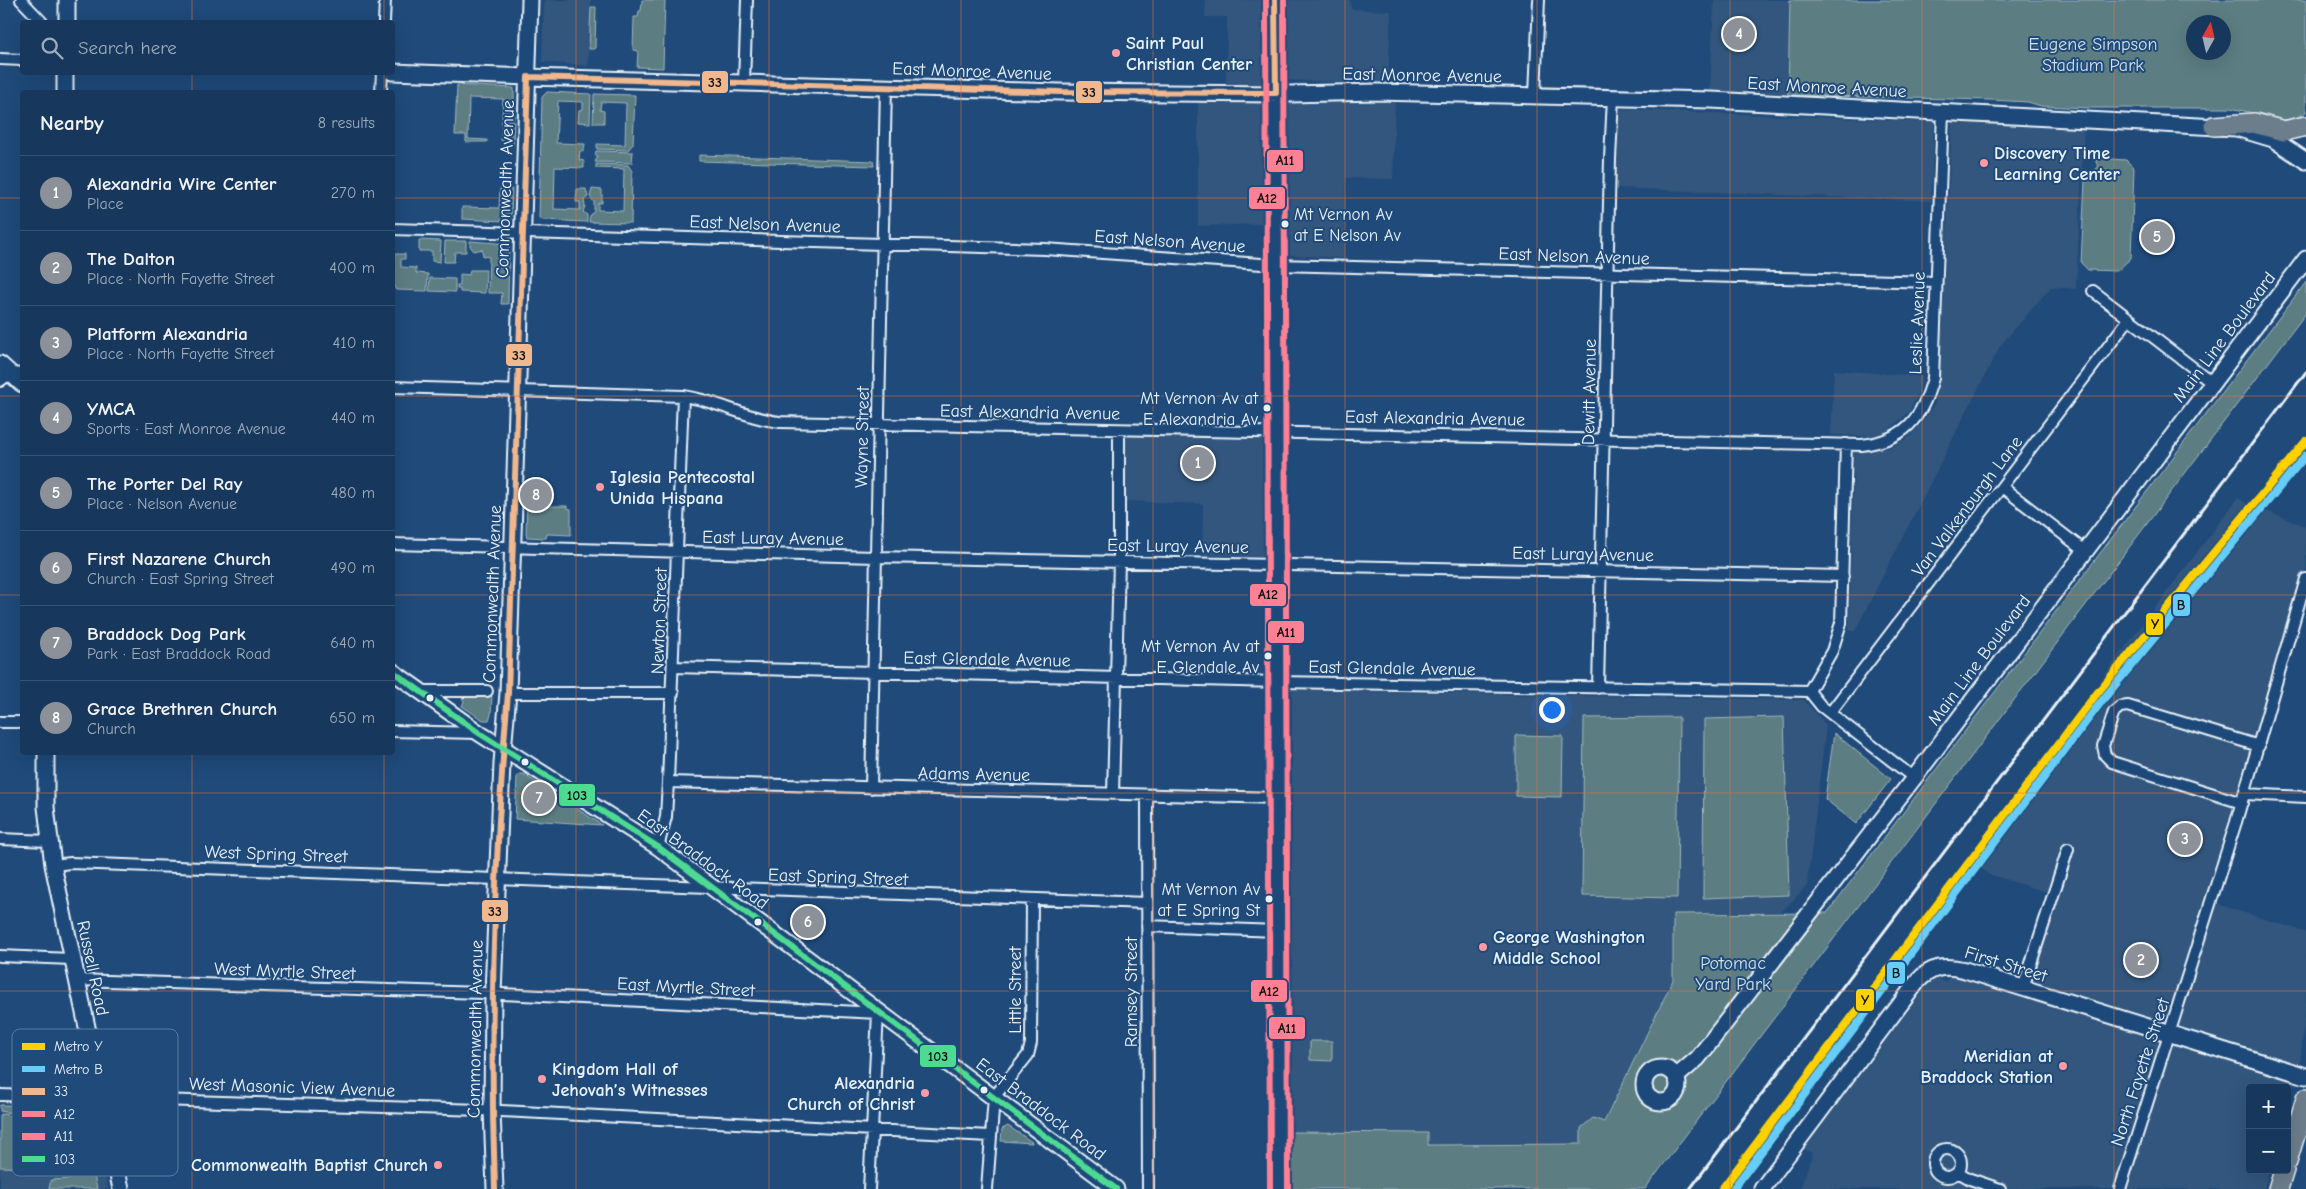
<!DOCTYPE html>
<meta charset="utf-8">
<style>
:root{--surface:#17385c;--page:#244365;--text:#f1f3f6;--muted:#9eacbb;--line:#365272;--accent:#8c9099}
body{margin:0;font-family:"Comic Neue",sans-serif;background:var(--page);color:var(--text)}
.controls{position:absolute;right:15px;bottom:15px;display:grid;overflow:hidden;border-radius:5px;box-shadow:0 5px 20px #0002}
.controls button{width:45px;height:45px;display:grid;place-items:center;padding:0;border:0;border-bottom:1px solid var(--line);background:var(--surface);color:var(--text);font:25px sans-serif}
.compass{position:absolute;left:2186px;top:15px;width:45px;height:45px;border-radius:50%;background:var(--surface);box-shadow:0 5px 20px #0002;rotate:8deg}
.you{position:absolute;left:1551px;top:709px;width:18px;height:18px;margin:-12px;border:4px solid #fff;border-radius:50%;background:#1a73e8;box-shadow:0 0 0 8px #1a73e833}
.badge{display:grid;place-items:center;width:32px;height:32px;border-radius:50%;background:var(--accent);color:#fff;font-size:16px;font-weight:700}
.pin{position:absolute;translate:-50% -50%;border:2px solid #fff;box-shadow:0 1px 5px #0006}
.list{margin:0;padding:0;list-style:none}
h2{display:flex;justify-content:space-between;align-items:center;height:65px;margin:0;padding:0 20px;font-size:21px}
h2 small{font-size:16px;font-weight:400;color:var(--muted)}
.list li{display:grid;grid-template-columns:32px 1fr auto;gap:15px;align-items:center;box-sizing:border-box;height:75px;padding:0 20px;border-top:1px solid var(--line)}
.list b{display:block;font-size:19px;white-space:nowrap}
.list p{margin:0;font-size:16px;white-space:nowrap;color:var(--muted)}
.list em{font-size:16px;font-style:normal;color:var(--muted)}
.icon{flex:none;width:28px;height:28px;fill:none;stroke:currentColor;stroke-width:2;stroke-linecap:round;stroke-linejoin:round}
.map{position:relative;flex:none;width:2306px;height:1189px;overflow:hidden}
.search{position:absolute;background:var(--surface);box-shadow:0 5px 20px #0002;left:20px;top:20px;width:375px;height:55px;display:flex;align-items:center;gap:12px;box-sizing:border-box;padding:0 18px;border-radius:5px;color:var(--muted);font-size:19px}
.panel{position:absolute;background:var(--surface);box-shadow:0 5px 20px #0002;left:20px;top:90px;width:375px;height:665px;border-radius:5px}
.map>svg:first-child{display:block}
.built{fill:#33577d}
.green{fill:#5c7d82;stroke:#a2b7bd;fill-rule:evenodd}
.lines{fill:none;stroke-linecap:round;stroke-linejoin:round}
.street-casing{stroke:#e8f1f8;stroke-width:14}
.secondary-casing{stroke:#e8f1f8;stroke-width:19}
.highway-casing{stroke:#e8f1f8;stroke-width:22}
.street{stroke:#1f4a7a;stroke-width:10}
.secondary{stroke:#1f4a7a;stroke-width:15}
.highway{stroke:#6c7d8b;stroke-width:19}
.rail{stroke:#e8f1f8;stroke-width:3}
.bus-1-casing{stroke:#1f4a7a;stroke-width:10}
.bus-2-casing{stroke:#1f4a7a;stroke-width:10}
.bus-3-casing{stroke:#1f4a7a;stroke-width:10}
.bus-4-casing{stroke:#1f4a7a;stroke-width:10}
.bus-1{stroke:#f1b78d;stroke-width:6}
.bus-2{stroke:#ff8094;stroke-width:6}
.bus-3{stroke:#ff8094;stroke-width:6}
.bus-4{stroke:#4ddb92;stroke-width:6}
.metro-1-casing{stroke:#1f4a7a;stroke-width:11}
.metro-2-casing{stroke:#1f4a7a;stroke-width:11}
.metro-1{stroke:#ffd100;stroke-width:8}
.metro-2{stroke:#66cdf8;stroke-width:8}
.grid{fill:none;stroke:#e8773b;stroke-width:1;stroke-opacity:0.55}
.poi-dot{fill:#ff9aa2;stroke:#1f4a7a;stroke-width:2}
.bus-dot{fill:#e8f1f8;stroke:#1f4a7a;stroke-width:2}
.labels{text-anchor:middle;stroke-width:4;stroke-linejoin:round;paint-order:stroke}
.bus-label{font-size:17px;fill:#e8f1f8;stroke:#1f4a7a;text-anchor:end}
.poi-label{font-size:18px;font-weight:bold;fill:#e8f1f8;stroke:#1f4a7a;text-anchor:start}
.park-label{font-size:18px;fill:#d3e0e6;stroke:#1f4a7a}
.street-label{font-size:18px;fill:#e8f1f8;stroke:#1f4a7a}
.key{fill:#1f4a7a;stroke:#5b7ca0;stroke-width:1}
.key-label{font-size:14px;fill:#e8f1f8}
.line-badge{stroke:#1f4a7a;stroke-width:2}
.pale-badge-label{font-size:14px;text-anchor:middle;font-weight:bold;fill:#111}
</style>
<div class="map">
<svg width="2306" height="1189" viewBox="0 0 2306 1189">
<rect width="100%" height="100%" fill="#1f4a7a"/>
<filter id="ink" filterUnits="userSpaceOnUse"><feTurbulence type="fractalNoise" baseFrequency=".02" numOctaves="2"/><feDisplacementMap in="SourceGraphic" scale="10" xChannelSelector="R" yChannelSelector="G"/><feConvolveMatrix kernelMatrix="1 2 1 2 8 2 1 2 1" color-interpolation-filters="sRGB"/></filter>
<g filter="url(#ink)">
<path class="built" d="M544,0h47l-3,66 -46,-4z
M1206,0h60l-1,86h-39l1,-69h-22z
M1285,0h65l1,9 40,2 -3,73 -103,-4z
M1714,0h76l-2,95 -78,-3z
M1198,101h68v123l-68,2z
M1285,101l110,1 -2,77 -47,-1 -2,80 -58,-3z
M1618,109l316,13 -3,79 -316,-13z
M1952,121l132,6 -8,162 -25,-2 -51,59 -145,285h-6l5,-180 37,-4 17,-9 14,-15 13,-19 5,-29z
M1834,370l88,6 -2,13 -10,22 -24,21 -15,4 -40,-1z
M1126,434l141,3 1,120 -66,-2 1,-51 -79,-3z
M2238,498l10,6 58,22v44l-102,330 102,32v72l-6,61 -13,43v-20h-37v82h19l-5,19h-464l13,-36 -10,-4 127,-167 5,-4 11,4 5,-14 71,20 31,-94 -65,-20 -21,-17z
M1292,690l512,10 22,25 -19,161 -27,27 -107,1v66l-70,143 -22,21 -153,1v-12l-136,-1z
M0,1104l91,3 17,82h-108z"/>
<path class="green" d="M642,0h23l-2,68 -26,-1 1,-16 -5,-1 1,-33h4l1,-6h2z
M1790,0h516v112l-10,6 -13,2 -52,-12h-141l-49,-2 -13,-4 -37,-2 -203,-5zM2194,22h30v30h-30z
M591,7h5l-1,42h-6z
M457,85l57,3v31l-12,-1 1,-19 -34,-1 -1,41 19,1v2h-21v-7h-11z
M547,92l44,2 -1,29 -12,-1 1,-12 4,-1v-7l-25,-1 -2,42 29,1 -1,7h-4l-1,9 5,1v7l-29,-1 -1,42 26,1v-8h-4l1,-13h9l2,8 -4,3 1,6 -2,6 4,3v7l-44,-2 -4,-2 3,-121z
M594,94l41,1 -2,49 -5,6 -31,-1v-5l28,1 1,-42 -25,-1 -1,8 4,1v12h-11z
M502,120l12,1 -1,24h-6l-6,-5z
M596,151l37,1 -1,11 -37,-1 3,-6 -3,-1z
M699,155l174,6 1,5 -175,-5z
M2096,158l30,2 8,8 -3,90 -14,13 -29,-1 -7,-7 4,-83 14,-14 -3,-4z
M596,164l32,1 4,6 -1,52 -42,-1 1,-6 4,-5v-9l-4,-5 2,-8 10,1v13h-4v7l25,1 1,-42 -28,-1z
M500,189h12l-1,29 -6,3 -43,-2v-12l37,1z
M419,240l22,1 -1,21 -8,-1v-10h-13z
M445,241h21v11h-11l-1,10h-10z
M470,241l39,3 -1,60h-7l1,-11h-14l1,-36 -6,-1 -1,-7 -8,2 -4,-5z
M393,254h12v5h-4v8l15,1v5l12,1 -1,17 -31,-1 -3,-5z
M470,270h16l-1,23 -25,-1v-3h-3v-4h3v-11l9,1z
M430,278l25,1v13l-26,-1z
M2306,282v31l-661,876h-353v-57l136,1v12l153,-1v-16l12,-10 11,4 69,-142v-66l154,-1z
M527,501l6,1 6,4h28v2l4,1v26l-24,-1 -1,4 -19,-1 -1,-4z
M492,696l-1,19 -2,5h-6l-21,-14 2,-5 -2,-3 2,-1z
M1679,717l-2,181 -95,-2 2,-178z
M1784,717l5,178 -86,3 1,-179z
M1834,733l57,46 -35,45 -31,-25z
M1516,735l47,1 -1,61 -46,-1z
M519,774h4l79,51 -87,-6 2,-42z
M1310,1041h22v20l-22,-1z
M0,1105l88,3 3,14h-22l-12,6 -10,-2 -19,-8 -6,-10 -4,1 -1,5 -17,-3z
M4,1114l42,16 13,2 -1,37 -58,-2v-52z
M1008,1126l24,16v1l-31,-2 1,-12z
M87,1169l6,2 4,18h-48l2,-9 17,-1z"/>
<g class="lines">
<defs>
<path id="street" d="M21,0l21,22
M384,22l1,-22
M0,59l22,1
M744,82l3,-82
M381,92l1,-20
M1535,95l4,-95
M392,229l653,20 231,16 659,17
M2093,291l120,92
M0,381l11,-8 11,1
M392,387l291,9c36,5 61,22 97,26l1082,23c42,-5 60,-26 71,-67l10,-266
M2002,487l83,64
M392,544l484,13 967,19
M674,667l604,15 531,9 23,-40 9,-28 5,-179
M1598,688l12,-529 3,-62
M420,691h67
M1809,691l12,15 93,72
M508,693h165
M1830,713l299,-394
M0,722h22
M392,731l86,2
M668,782l610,16
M871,788l15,-701
M1113,794l6,-233v-131
M2245,794l61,3
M1147,795l1,394
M2242,803l-130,-41 -7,-7 -2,-9 11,-34 6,-5 8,-1 131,40
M0,839l49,2
M658,847l8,-30 2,-35 15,-386
M53,865l18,-2c359,13 717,28 1076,40
M1147,926l130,5
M0,956l71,3
M76,980l406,13 396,20 -9,176
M2023,988l45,-139
M0,1095l481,15 509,26
M1933 1163a14 14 0 1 1 28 0a14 14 0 1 1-28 0Z
M1958,1172l12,7 30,10
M987,1189l7,-92 34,-42 3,-12 1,-144
M2120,1189l116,-367 70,-243"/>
<path id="secondary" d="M1275,0l4,1189
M67,22v-22
M392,72l136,5 532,15 229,2 88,-2 334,8 525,28 37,11 33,22
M65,92v-20
M0,364l22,20
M392,671l87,62 179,114 458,342
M46,752v55l7,58 68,324
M1644 1085a17 17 0 1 1 34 0a17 17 0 1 1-34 0Z
M1676,1077l22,-19 216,-280 392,-519
M495,1189l-3,-78 1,-117 9,-231 6,-70 22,-693
M1762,1189l155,-207c14,-16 28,-17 48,-12l341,106"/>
<path id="highway" d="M2214,126l40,-3 30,8 22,-5
M2287,1161l19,-62
M2278,1189l6,-19"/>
</defs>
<use href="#street" class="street-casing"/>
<use href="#secondary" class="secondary-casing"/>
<use href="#highway" class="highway-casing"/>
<use href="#street" class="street"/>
<use href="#secondary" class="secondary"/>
<use href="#highway" class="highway"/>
<path class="rail" d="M1690,1189l616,-817"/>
<defs>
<path id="bus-1" d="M1275,0l1,93
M528,77l532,15 216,1
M495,1189c-6,-165 -1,-332 13,-496l20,-616"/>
<path id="bus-2" d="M1266,0l4,1189"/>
<path id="bus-3" d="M1284,0l4,1189"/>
<path id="bus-4" d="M392,671l87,62 179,114 458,342"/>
</defs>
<use href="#bus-1" class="bus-1-casing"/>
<use href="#bus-2" class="bus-2-casing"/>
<use href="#bus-3" class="bus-3-casing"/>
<use href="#bus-4" class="bus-4-casing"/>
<use href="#bus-1" class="bus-1"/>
<use href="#bus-2" class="bus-2"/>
<use href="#bus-3" class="bus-3"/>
<use href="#bus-4" class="bus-4"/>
<defs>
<path id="metro-1" d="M1722,1189l372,-492 212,-256"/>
<path id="metro-2" d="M1733,1189l368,-487 205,-247"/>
</defs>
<use href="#metro-1" class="metro-1-casing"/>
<use href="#metro-2" class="metro-2-casing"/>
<use href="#metro-1" class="metro-1"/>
<use href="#metro-2" class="metro-2"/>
</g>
</g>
<path class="grid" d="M192,0v22M384,0v22M576,0v1189M769,0v1189M961,0v1189M1153,0v1189M1345,0v1189M1537,0v1189M1730,0v1189M1922,0v1189M2114,0v1189M192,72v20M384,72v20M0,198h22M392,198h1914M0,396h22M392,396h1914M0,595h22M392,595h1914M192,752v437M384,752v437M0,793h2306M0,991h2306"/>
<g class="poi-dot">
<circle cx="1116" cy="53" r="5"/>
<circle cx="1984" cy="163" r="5"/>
<circle cx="600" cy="487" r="5"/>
<circle cx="1483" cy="947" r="5"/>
<circle cx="2063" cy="1066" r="5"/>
<circle cx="542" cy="1079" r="5"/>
<circle cx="925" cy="1093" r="5"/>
<circle cx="438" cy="1165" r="5"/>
</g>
<g class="bus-dot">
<circle cx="1285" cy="224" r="4.5"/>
<circle cx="1267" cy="408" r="4.5"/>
<circle cx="1268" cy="656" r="4.5"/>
<circle cx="430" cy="698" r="4.5"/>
<circle cx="525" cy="762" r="4.5"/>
<circle cx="1269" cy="899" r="4.5"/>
<circle cx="758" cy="922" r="4.5"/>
<circle cx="984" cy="1090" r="4.5"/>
</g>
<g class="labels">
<g class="bus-label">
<text x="1294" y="220" text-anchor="start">Mt Vernon Av<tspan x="1294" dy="21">at E Nelson Av</tspan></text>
<text x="1258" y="404">Mt Vernon Av at<tspan x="1258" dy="21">E Alexandria Av</tspan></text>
<text x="1259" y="652">Mt Vernon Av at<tspan x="1259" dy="21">E Glendale Av</tspan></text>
<text x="1260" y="895">Mt Vernon Av<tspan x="1260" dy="21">at E Spring St</tspan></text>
</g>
<g class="poi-label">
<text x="1126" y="49">Saint Paul<tspan x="1126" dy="21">Christian Center</tspan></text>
<text x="1994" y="159">Discovery Time<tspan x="1994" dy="21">Learning Center</tspan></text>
<text x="610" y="483">Iglesia Pentecostal<tspan x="610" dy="21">Unida Hispana</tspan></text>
<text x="1493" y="943">George Washington<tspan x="1493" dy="21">Middle School</tspan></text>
<text x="2053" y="1062" text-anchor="end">Meridian at<tspan x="2053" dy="21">Braddock Station</tspan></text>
<text x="552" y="1075">Kingdom Hall of<tspan x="552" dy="21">Jehovah’s Witnesses</tspan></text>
<text x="915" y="1089" text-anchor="end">Alexandria<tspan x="915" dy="21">Church of Christ</tspan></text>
<text x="428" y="1171" text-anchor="end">Commonwealth Baptist Church</text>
</g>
<g class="park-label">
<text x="2093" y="50">Eugene Simpson<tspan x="2093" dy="21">Stadium Park</tspan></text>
<text x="1733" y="969">Potomac<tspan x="1733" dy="21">Yard Park</tspan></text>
</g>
<g class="street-label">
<text transform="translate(972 71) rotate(2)" y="6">East Monroe Avenue</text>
<text transform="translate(1422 75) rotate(1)" y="6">East Monroe Avenue</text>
<text transform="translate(1827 87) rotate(3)" y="6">East Monroe Avenue</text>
<text transform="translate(505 189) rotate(-88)" y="6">Commonwealth Avenue</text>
<text transform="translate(765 224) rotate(2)" y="6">East Nelson Avenue</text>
<text transform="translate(1170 241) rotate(4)" y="6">East Nelson Avenue</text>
<text transform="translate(1574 256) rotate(2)" y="6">East Nelson Avenue</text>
<text transform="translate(1917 323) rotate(-88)" y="6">Leslie Avenue</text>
<text transform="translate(2224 337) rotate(-53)" y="6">Main Line Boulevard</text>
<text transform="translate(1589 392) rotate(-89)" y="6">Dewitt Avenue</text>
<text transform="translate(1030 412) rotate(1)" y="6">East Alexandria Avenue</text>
<text transform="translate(1435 418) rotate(1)" y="6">East Alexandria Avenue</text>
<text transform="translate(862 437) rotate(-89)" y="6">Wayne Street</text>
<text transform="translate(1967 506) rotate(-53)" y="6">Van Valkenburgh Lane</text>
<text transform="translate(773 538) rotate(1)" y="6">East Luray Avenue</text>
<text transform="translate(1178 546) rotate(1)" y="6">East Luray Avenue</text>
<text transform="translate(1583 554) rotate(1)" y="6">East Luray Avenue</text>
<text transform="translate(492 594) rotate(-88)" y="6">Commonwealth Avenue</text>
<text transform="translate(659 621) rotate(-88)" y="6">Newton Street</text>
<text transform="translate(987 659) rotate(1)" y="6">East Glendale Avenue</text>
<text transform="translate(1979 660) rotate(-53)" y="6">Main Line Boulevard</text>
<text transform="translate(1392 668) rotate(1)" y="6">East Glendale Avenue</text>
<text transform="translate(974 774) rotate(1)" y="6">Adams Avenue</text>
<text transform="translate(276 854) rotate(2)" y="6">West Spring Street</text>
<text transform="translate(703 859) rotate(36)" y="6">East Braddock Road</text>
<text transform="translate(838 877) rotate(2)" y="6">East Spring Street</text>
<text transform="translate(2006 964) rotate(17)" y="6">First Street</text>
<text transform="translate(93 968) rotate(78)" y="6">Russell Road</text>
<text transform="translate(285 971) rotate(2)" y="6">West Myrtle Street</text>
<text transform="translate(686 987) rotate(3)" y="6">East Myrtle Street</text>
<text transform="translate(1015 990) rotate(-90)" y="6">Little Street</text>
<text transform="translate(1131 992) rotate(-90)" y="6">Ramsey Street</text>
<text transform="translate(475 1029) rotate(-89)" y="6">Commonwealth Avenue</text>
<text transform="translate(2140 1072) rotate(-72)" y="6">North Fayette Street</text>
<text transform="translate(292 1087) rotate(2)" y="6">West Masonic View Avenue</text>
<text transform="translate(1041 1109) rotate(37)" y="6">East Braddock Road</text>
</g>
</g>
<rect x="12" y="1029" width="166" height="147" rx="8" class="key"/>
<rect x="22" y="1043" width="23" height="7" fill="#ffd100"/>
<rect x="22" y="1066" width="23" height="6" fill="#66cdf8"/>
<rect x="22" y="1088" width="23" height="7" fill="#f1b78d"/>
<rect x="22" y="1111" width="23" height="6" fill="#ff8094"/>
<rect x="22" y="1133" width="23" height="7" fill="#ff8094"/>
<rect x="22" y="1156" width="23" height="6" fill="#4ddb92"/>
<g class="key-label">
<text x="54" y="1051">Metro Y</text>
<text x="54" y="1074">Metro B</text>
<text x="54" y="1096">33</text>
<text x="54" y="1119">A12</text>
<text x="54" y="1141">A11</text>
<text x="54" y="1164">103</text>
</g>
<g class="line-badge">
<rect x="701" y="70" width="28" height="24" rx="5" fill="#f1b78d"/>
<rect x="1075" y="80" width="28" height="24" rx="5" fill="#f1b78d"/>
<rect x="1266" y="149" width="38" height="24" rx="5" fill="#ff8094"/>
<rect x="1248" y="186" width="38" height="24" rx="5" fill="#ff8094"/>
<rect x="505" y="343" width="28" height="24" rx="5" fill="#f1b78d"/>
<rect x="1249" y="583" width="38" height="24" rx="5" fill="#ff8094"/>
<rect x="2172" y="593" width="19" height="24" rx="5" fill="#66cdf8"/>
<rect x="2145" y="612" width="19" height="24" rx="5" fill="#ffd100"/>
<rect x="1267" y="620" width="38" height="24" rx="5" fill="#ff8094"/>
<rect x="558" y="783" width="38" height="24" rx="5" fill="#4ddb92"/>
<rect x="481" y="899" width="28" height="24" rx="5" fill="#f1b78d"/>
<rect x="1886" y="961" width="20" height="24" rx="5" fill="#66cdf8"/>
<rect x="1250" y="979" width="38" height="24" rx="5" fill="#ff8094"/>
<rect x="1855" y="988" width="20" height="24" rx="5" fill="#ffd100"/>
<rect x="1268" y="1016" width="38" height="24" rx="5" fill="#ff8094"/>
<rect x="919" y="1044" width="38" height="24" rx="5" fill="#4ddb92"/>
</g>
<g class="pale-badge-label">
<text x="715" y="87">33</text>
<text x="1089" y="97">33</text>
<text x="1285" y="165">A11</text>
<text x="1267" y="203">A12</text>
<text x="519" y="360">33</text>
<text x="1268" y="599">A12</text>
<text x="2181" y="610">B</text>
<text x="2155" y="629">Y</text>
<text x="1286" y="637">A11</text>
<text x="577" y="800">103</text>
<text x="495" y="916">33</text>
<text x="1896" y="978">B</text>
<text x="1269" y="996">A12</text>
<text x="1865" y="1005">Y</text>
<text x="1287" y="1033">A11</text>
<text x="938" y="1061">103</text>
</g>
</svg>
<div class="controls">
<button>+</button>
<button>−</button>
</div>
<svg class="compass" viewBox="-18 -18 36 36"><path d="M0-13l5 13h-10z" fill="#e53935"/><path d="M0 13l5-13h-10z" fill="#9eacbb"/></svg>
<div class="you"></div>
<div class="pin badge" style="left:1198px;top:463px">1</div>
<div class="pin badge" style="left:2141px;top:960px">2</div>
<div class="pin badge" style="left:2185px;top:839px">3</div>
<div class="pin badge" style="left:1739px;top:34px">4</div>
<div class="pin badge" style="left:2157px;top:237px">5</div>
<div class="pin badge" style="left:808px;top:922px">6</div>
<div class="pin badge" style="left:539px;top:798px">7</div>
<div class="pin badge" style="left:536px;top:495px">8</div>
<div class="search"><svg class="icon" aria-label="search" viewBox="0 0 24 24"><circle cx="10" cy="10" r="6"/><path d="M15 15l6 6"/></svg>Search here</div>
<section class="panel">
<h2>Nearby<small>8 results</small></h2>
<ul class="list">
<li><span class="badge">1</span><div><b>Alexandria Wire Center</b><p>Place</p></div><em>270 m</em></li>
<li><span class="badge">2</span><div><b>The Dalton</b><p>Place · North Fayette Street</p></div><em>400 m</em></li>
<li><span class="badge">3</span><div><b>Platform Alexandria</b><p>Place · North Fayette Street</p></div><em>410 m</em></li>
<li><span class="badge">4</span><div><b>YMCA</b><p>Sports · East Monroe Avenue</p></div><em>440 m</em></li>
<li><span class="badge">5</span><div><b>The Porter Del Ray</b><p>Place · Nelson Avenue</p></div><em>480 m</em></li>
<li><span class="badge">6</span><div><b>First Nazarene Church</b><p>Church · East Spring Street</p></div><em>490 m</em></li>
<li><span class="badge">7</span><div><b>Braddock Dog Park</b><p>Park · East Braddock Road</p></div><em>640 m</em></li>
<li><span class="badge">8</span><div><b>Grace Brethren Church</b><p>Church</p></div><em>650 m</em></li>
</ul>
</section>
</div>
